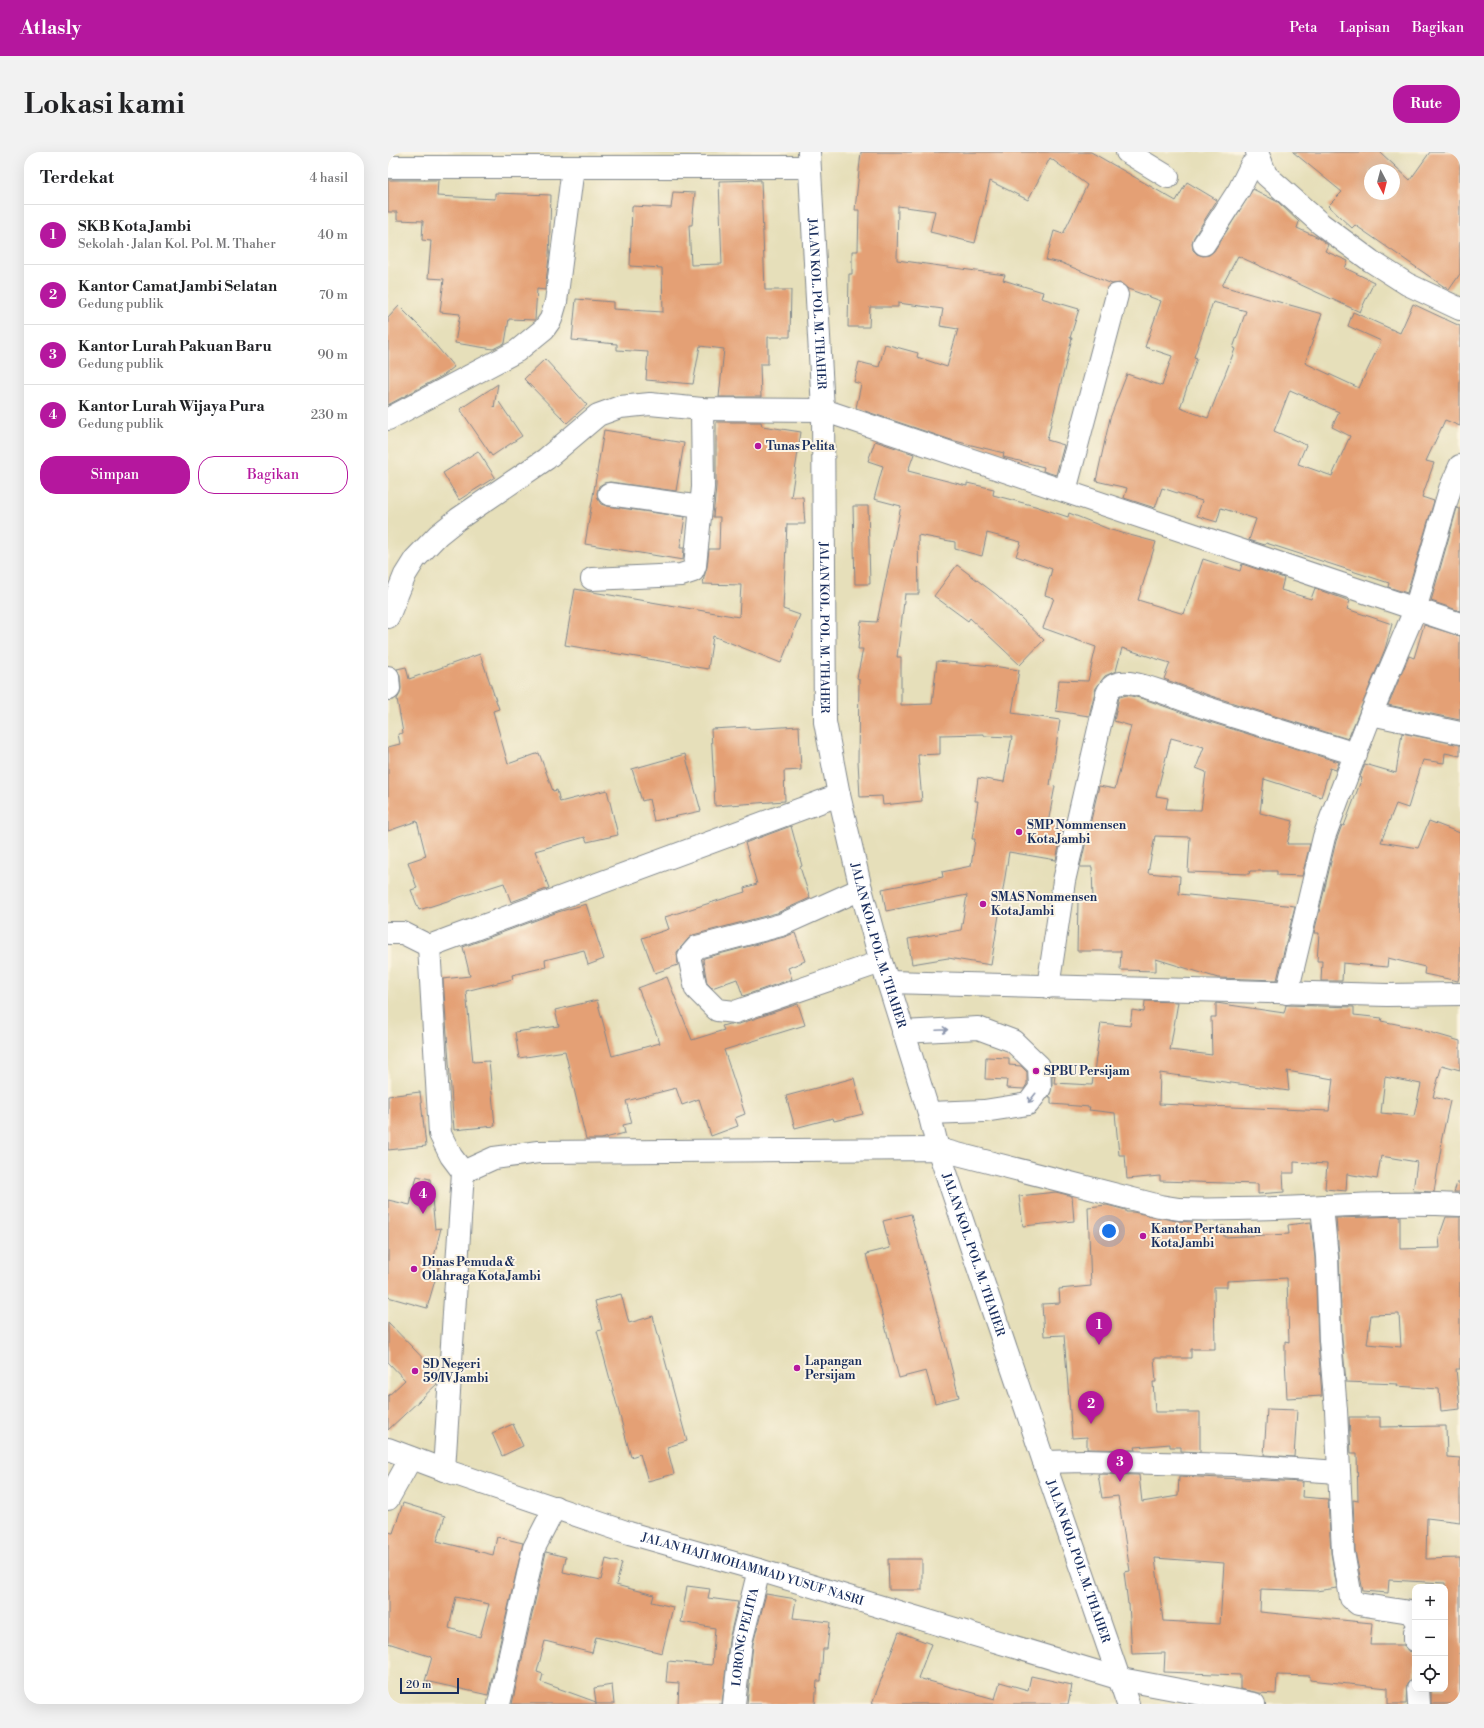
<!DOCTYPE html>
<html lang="id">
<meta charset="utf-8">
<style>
:root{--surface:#fff;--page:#f2f2f2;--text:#202124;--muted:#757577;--line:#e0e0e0;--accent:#b5179e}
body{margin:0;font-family:"Libre Bodoni",serif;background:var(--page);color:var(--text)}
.controls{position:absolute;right:12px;bottom:12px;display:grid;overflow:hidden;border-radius:8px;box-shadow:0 4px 16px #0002}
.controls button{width:36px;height:36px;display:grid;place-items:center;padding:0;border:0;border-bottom:1px solid var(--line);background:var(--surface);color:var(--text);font:20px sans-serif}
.compass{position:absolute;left:976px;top:12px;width:36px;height:36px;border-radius:50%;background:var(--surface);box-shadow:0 4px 16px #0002;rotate:173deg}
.scale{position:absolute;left:12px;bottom:10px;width:59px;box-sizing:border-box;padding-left:4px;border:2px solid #1b2f5e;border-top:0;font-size:11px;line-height:14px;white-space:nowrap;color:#1b2f5e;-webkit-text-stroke:3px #fcf5e5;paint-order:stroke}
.you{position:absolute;left:721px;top:1079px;width:14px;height:14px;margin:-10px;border:3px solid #fff;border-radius:50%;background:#1a73e8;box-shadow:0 0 0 6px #1a73e833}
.badge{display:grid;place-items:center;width:26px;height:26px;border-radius:50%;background:var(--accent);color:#fff;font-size:13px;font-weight:700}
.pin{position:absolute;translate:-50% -33px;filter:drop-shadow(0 1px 2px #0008)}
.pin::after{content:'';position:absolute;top:21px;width:14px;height:12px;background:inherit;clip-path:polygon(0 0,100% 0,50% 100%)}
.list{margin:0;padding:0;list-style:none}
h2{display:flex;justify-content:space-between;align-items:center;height:52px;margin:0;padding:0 16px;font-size:17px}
h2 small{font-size:13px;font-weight:400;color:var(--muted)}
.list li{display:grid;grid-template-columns:26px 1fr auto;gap:12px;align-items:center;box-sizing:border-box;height:60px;padding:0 16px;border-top:1px solid var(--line)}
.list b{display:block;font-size:15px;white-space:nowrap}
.list p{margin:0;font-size:13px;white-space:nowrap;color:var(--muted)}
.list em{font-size:13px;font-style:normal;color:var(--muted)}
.actions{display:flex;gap:8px;padding:12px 16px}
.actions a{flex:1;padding:9px 0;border:1px solid var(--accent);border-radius:16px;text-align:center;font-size:14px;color:var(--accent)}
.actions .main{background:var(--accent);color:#fff}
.icon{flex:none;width:22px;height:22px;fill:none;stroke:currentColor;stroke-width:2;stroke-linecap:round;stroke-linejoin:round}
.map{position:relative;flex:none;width:1072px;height:1552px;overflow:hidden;border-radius:16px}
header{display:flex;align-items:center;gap:24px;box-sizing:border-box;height:56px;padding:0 20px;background:var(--accent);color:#fff}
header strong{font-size:19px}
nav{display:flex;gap:22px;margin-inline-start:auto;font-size:14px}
.intro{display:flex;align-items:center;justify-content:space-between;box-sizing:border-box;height:96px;padding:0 24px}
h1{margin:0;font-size:28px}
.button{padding:10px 18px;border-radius:16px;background:var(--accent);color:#fff;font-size:14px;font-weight:700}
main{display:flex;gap:24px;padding:0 24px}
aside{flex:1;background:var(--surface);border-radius:16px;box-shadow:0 4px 16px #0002}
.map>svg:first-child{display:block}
.building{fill:#e4a074;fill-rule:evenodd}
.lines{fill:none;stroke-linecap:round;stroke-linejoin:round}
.minor-casing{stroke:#80878c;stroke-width:24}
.minor{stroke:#fff;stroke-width:22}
.oneway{stroke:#8d97ae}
.poi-dot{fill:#b5179e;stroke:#fcf5e5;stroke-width:1.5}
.labels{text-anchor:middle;stroke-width:4;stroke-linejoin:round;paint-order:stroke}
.street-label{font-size:12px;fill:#1b2f5e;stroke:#fcf5e5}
.poi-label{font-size:12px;font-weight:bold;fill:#1b2f5e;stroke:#fcf5e5;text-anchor:start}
</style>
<header>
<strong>Atlasly</strong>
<nav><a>Peta</a><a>Lapisan</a><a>Bagikan</a></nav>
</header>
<div class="intro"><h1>Lokasi kami</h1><a class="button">Rute</a></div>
<main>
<aside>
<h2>Terdekat<small>4 hasil</small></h2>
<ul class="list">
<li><span class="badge">1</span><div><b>SKB Kota Jambi</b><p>Sekolah · Jalan Kol. Pol. M. Thaher</p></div><em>40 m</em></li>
<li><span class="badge">2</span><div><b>Kantor Camat Jambi Selatan</b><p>Gedung publik</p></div><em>70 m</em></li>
<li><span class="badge">3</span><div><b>Kantor Lurah Pakuan Baru</b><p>Gedung publik</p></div><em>90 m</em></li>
<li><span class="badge">4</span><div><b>Kantor Lurah Wijaya Pura</b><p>Gedung publik</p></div><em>230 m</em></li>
</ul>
<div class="actions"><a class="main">Simpan</a><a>Bagikan</a></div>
</aside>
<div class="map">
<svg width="1072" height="1552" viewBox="0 0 1072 1552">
<rect width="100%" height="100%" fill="#fcf5e5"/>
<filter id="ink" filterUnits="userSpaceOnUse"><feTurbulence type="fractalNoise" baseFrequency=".025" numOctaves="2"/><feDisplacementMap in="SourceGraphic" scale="8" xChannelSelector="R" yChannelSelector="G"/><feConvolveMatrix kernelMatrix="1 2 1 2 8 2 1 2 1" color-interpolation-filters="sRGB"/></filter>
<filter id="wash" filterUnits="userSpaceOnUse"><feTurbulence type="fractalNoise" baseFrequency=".012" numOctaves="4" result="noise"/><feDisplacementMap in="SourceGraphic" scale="16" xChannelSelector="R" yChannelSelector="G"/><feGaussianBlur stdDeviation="0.9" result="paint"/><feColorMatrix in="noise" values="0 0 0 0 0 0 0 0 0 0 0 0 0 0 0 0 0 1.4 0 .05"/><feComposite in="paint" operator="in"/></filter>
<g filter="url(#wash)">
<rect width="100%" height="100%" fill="#e6dfba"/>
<g id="blocks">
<path class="building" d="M473,0h230l85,49 11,-19 30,18 -23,37 -2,6 1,7 4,4 6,2 6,-1 5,-4 39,-62 25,13 21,20 -2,6 22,10 9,7 -3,6 23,10 -3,7 29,14 -14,30 -122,-56 -16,30 100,28 -17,49 54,25 22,-47 -33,-15 5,-14 47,21 13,-29 47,22v100l-15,-6 -19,41 8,2 -12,34 12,4 -27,92 -19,-6 1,-4 -123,-40 -1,2 -16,-5 7,-21 -35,-11 -4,14 -20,-6 5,-15 -40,-13 -7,20 -31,-10 3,-10 -31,-7 14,-63 17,-44 35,12 10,-30 -27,-9 16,-46 -33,-12 -7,-6 -9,1 -50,-21 -16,-3 8,-29 9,3 24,-49 -37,-27 -22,42 -38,-19 -15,62 -45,-11 5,-21 -37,-5 -1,54 108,15 -2,5 40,12 -2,6 38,11 -9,29h2l-25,102 17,5 -8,30 -13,-4 1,-4 -41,-10 1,-4 -53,-13 -95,-32 5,-24 -7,-2 5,-20 20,5 6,-23 33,9 -1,4 30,10 11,-38 -18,-3 3,-17 -45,-6v4h-28l-1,20h-21l1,-53h3v-23h6l1,-41h-4zM825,150l33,9 -13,37 2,1 -27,69 -28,-10 17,-50 -3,-1zM902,238l49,22 -7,15 18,9 -18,40 -34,-12 8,-19 -32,-14z
M905,0h87l30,28 20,-28h30v122l-11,16 -94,-65 -3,3 -24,-22 14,-14zM982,18h24v24h-24z
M0,28h50l-1,16 58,3v-6l56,2 -2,63 -4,32 -8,-1 -2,31 -26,-1 -4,24 -12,6 -38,-6 5,-29 -20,-2 4,-33 -16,-1 3,-37 -9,-1 1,-19 -26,-1v-8h-9z
M373,28l4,110h26l-1,47h-22v27h-8l1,33h-42l5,-48 -24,-3 -7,38 -47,-4 2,-28 -31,-2v-6l-45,-4 4,-41 37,3v7l50,3 -1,-44 -32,-2 2,-60 39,2 2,-16 22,1 -3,32h-3l2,40 31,-1 -3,-83z
M11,154l24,24 31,37 -10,8 -56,30v-87z
M157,207l42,46 -20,18 -43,-44z
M110,232l-4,23 5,-5 23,34 -30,20 -32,-47z
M328,270h45l1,4 39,6 -10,65h12l2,27h-18l-4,85 17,6 -19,48 -68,-27 -5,33 -143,-24 10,-56 164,28 2,-32 -38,-1 1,-7 3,-10 2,-18h10l1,-32h-7l3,-30z
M216,278l80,13 -8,48 -66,-9 -6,1 -5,3 -2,7 1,6 3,5 6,2 78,11 -5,31h4l-1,12 -98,-16z
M487,289l39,13 -6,17 59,15v-3l27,6 -1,6 42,11 33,11 1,-4 42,17 45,12 -18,58 46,14 19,-55 37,12 2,-7 42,14 -3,12 30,9 4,-11 7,3 28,10 -3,8 45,15 -7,25 -37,90 -137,-43 -47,-17 6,-16 -48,-15 -6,23 -11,5 -9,12 -7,28 -33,-5 3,-31 29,1 8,-34 -53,-19 11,-30 -9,-3 7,-26 -36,-13 5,-14 -34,-9 -5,23 -27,-7v-7l-37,-7 1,59h-14l-8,63h4v48l31,-1 5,-43 56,5 26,4 -7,43 48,7 -10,65 5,1 -7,37 16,2 -8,35 -47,-8 -18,113 -43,-7 -36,6 -4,-25 53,-9 6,-35 -81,16 -4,-22 61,-12 -1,-5 29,-6 4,-27h-3l6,-38h-3l3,-23 26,4 8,-45 -28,-1v-2l-44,1v19l-22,1 4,46 -39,4 -1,-9 -22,1 -2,-36 1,-82 -2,-1 6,-29h-5l3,-28 16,1 24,-116 -27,-7 9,-33 -15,-5z
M90,299l17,26 -36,23 -16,-27z
M465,354h15l2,78h-15z
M1069,356l3,1v102l-29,-10z
M569,413l40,30 47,45 -24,25 -50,-47 -2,3 -34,-25z
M1036,473l36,11v84l-72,-15 21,-49 5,2z
M92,502l19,55 -6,2 15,53 31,-11 14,38 4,-1 3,12 47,-12 11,45 -31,7 -2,-5 -50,14 14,37 -38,14 -7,-19 -85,27 -8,-20 6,-2 -9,-26 18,-6 -9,-35 -29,10v-84l12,-3 -2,-10 5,-1 -6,-34 3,-5 1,-6 -1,-12 -3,-7 9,-2 3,12z
M739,543l17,4 59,21 136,42 -3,8 -6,-2 -9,29 -57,-18 -4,34 33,8 -6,23h23l-8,32 -25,-1v-4h-27l-1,3 -61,-2 2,-35 -35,-1 -7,37 32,3 -1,18 116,12 -18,74 -59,-2 -62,-19v12l-36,-1 1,-19h-44l1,-51h15l-1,-33h-12l19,-81 16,3 16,-63 -17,-5 5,-24zM783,586l33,9 -8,21 10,4 -5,38 -35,-1 2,-11 -12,-2z
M411,574l2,44 -17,1 1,30 -70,5 -4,-77 38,-2v2z
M1014,581l58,12v11l-15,-3 -1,10 -21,-3 -15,48 -12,-4 -15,38 37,6 11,-27 31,12v139l-2,9 -34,-7 1,-7 -37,-9 -1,9 -44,-4 -1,18h-21l1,-20h-5l2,-28h-5l22,-92 6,-16 2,1 18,-48 -2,-1 5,-13 31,9z
M297,602l16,57 -47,10 -5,-22 -7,2 -10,-32z
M403,674l11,40 -2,1 10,31 -33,15 -84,22 -5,4 -11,13 1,13 -23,8 -13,-35 27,-9 -4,-12 80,-25 -1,-4 13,-4 -12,-41z
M198,752l18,55 -16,6 -4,-15 -39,10 1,7 -34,8 1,4 -47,12 7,71 16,-1 6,65 -41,4 -11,-151 27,-3 -7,-29 95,-35z
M407,781l10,28 -17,7 4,11 -49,17 -6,-17 -25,9 -5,-5 -4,-23 1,-2 80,-21z
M279,825l25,63 32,-10 -2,-4 7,-2h10l59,-20 7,21 -81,25 21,64 -10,4 3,8 -27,10 -12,-37 -17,6 -6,-17 -50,13 6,22 -9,2 2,8 -24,6h-15l-21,-88 -46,7 -4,-26 44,-6 -4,-16 42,-10 15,56 48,-13 -22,-55z
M757,849l33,1 -8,48 42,5 -1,-38h5v-14l68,10 2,-8 68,2v8l28,3 -1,3 41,8v1l38,11v29l-18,-5 -9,32 17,4 -9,41h1l-8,50 -21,-1 4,-29 -36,-6 -4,23 -30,-5 -1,17 -21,-2 2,-25 -33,-2v11h-11l1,19 -26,2v-10l-98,-3v-5l-33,3 -2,-24h-6l-4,-42 -26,-3 1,-3 -39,-3v-7h-2l3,-10v-12h3l-1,8 38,2 9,-62 29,3 2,-16 12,2zM899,919l46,8 -4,32 -170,-7 1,-31 129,18zM997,925l36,7 -7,32 -33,-3z
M598,905l23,1v7l12,1 6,6v12l-3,5 -18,-1 1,-8 -22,-1z
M466,926l9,36 -29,7 -1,-3 -38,10 -9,-32z
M32,940l6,54 -38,4v-54z
M29,1024l13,3 5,50 6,-1 -8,33 7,2 -13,45 -39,-11v-97l22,5z
M1069,1031h3v9h-6z
M668,1040l16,4 2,25 -51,5 -4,-30z
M719,1053l19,5v2h7l44,9 16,1v6l31,-2v11l65,-3 -1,-9 23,-3 4,36 3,83 4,55 -35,2 -2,-40v-17l4,1 -2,-64 -60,3v6h-13l1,62h-24v9h-37l2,24h-3l2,30h45v40l-19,-1v-4h-11v-3l-35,3 1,3 -49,-1v-12l-15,1 -8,-103 -20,1 -2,-32 18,-1 -1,-14 32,-3 -3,-79z
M523,1062l48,183 -24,6 -9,-32 -27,7 -33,-124 24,-6 -7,-27z
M1012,1064v33l40,-1 -1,-11 7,-20h14v152h-4l4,40 -19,2 -2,-22 -42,-3 1,-2 -52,-2 -4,-43 -3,-83 -3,-38zM1011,1162l2,33 -34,-3 4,-29z
M233,1142l8,29 24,-7 34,125 -20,6 7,27 -26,7 -8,-27 -9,3 -34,-126 5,-1 -7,-29z
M0,1170l50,52 -1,10 -49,46v-34l17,-16 -17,-18z
M879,1257l30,1 -3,47 -30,-2z
M961,1265h31v10l66,-1 1,31 13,1v64l-33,-4 -1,41 34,-1v146h-29v-15h14v-106l-56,-3 -1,13 -25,-2 -8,-40 -2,-51 5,1 -1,-48h-6z
M125,1272l10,22 -21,10 -10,-23z
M710,1322l41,1 3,27 36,-6 1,-20 124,6 -1,15 26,2 3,54 6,35 -21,3 -55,-2 -1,23 112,11 -2,22h34l4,6 6,1v26l-7,6 -1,20h-18v-16l-78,-8v-4l-33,-1 -1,19 -17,-1 -19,-4v-14l-76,-3 1,-19 -33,1 -3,-50h-1l-4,-32 6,-1 -12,-75 -16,2zM767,1406l69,5 -4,61 -57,-3z
M15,1351l42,13 -8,25 56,14 4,-18 26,6 -35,152 -63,-14 7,-24 -44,-14v-111l5,1zM68,1445l33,7 -9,33 -31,-9z
M158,1400l20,5 -3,15 38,8 5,-21 16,4 -6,22 38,10 -2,7 21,5 -11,46 -66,-16 -4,16 -47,-12 -8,31 6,2 -2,8 55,20 -2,-14 18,-3 2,19h-18v-2v2h-84z
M500,1407h34v31h-33z
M299,1434l23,3 -2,9 30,4 -9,38 -7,64h-44l1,-21 -13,-1 2,-21 44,4 3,-37 -34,-6z
M378,1442l30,5 -3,19 37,4 -3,27h-4l-2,32h-4l-2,23h-68l6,-60z
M511,1480l32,12 -13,34 77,21 5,-17 28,8 3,-14 41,9 -4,19h-196z"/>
</g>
</g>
<g filter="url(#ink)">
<use href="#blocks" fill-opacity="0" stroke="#80878c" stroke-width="1"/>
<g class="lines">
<defs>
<g id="minor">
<path id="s1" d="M421,0l14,258 2,312 14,73 22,94 20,73 7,20 41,131 9,36 106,313 84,242"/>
<path d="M739,0l41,25"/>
<path d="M869,0l9,23 55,49 50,37 36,23 53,25"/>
<path d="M0,15h421"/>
<path d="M816,92l35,-54 12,-24 10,-4"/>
<path d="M0,267l129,-68 27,-22 7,-10 5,-17 17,-135"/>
<path d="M677,339l52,-196"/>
<path d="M221,342l92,13"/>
<path d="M204,427l89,-4 12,-4 2,-5 8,-79 -1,-78"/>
<path d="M0,465l17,-42 10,-16 23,-24 20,-16 88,-60 52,-44 22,-8 30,-3 52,5 121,1 637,214"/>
<path d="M0,525l1,12"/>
<path d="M983,562l89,19"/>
<path d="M473,737l-80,36 -84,22 -8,9 7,33 21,21 18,2 146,-50"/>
<path d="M0,781h15l26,13"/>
<path d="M500,830l499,13 73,-1"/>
<path d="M660,835l16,-106 43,-187c4,-10 12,-12 22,-11 23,3 55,18 78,25 50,16 100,31 149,46"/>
<path d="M899,841l37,-156 14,-38 33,-85 44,-104 35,-121 10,-23"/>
<path d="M515,880l75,-4 35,13 26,25 1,22 -12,16 -44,7 -55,2"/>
<path d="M75,1020l31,-14 44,-6 400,-3 222,57 19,3c94,3 188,-9 281,-4"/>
<path d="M934,1055l5,50 3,83 6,70 7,142 8,46 7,6 52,8 3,2 2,4"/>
<path id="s2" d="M0,1297l56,21 185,63 130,37 362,109 133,25"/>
<path d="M656,1310l40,-1 149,4 106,7"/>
<path d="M56,1318l19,-298 -12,-16 -11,-22 -11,-188 410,-151"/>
<path d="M0,1347l23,-41"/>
<path d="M1027,1480v8"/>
<path d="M1030,1537l1,15"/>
<path d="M111,1552l35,-156 21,-41"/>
<path id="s3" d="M346,1552l7,-62 18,-72"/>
</g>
</defs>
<use href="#minor" class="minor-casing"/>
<use href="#minor" class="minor"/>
</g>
<defs><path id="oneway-shaft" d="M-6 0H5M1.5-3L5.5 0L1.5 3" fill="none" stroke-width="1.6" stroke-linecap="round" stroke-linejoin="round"/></defs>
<g class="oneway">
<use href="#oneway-shaft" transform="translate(554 878) rotate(-3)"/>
<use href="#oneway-shaft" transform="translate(644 946) rotate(129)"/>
</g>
</g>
<g class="poi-dot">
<circle cx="370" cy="294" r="4"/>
<circle cx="631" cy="680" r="4"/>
<circle cx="595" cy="752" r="4"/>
<circle cx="648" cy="919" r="4"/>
<circle cx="755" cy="1084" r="4"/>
<circle cx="26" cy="1117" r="4"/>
<circle cx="409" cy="1216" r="4"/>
<circle cx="27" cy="1219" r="4"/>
</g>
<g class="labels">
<g class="street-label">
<text dy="4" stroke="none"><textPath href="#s1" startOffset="152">JALAN KOL. POL. M. THAHER</textPath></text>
<text dy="4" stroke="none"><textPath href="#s1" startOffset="476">JALAN KOL. POL. M. THAHER</textPath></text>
<text dy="4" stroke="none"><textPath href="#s1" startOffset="800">JALAN KOL. POL. M. THAHER</textPath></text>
<text dy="4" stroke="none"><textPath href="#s1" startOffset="1124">JALAN KOL. POL. M. THAHER</textPath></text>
<text dy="4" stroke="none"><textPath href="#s1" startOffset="1448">JALAN KOL. POL. M. THAHER</textPath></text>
<text dy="4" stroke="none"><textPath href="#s2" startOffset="384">JALAN HAJI MOHAMMAD YUSUF NASRI</textPath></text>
<text dy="4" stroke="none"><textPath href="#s3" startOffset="68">LORONG PELITA</textPath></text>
</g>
<g class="poi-label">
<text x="378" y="298">Tunas Pelita</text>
<text x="639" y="677">SMP Nommensen<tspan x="639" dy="14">Kota Jambi</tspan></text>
<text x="603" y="749">SMAS Nommensen<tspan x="603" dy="14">Kota Jambi</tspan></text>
<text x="656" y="923">SPBU Persijam</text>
<text x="763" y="1081">Kantor Pertanahan<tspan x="763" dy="14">Kota Jambi</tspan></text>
<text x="34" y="1114">Dinas Pemuda &amp;<tspan x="34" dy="14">Olahraga Kota Jambi</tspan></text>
<text x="417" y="1213">Lapangan<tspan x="417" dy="14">Persijam</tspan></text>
<text x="35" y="1216">SD Negeri<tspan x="35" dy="14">59/IV Jambi</tspan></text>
</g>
</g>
</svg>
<div class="controls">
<button>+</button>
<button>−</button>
<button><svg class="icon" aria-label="locate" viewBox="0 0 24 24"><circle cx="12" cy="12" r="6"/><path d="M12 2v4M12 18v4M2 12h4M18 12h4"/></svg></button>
</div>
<svg class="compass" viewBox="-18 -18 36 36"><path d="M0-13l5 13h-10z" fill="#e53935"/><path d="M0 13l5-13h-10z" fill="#757577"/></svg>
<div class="scale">20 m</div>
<div class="you"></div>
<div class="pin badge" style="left:711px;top:1193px">1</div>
<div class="pin badge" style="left:703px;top:1272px">2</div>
<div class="pin badge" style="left:732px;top:1330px">3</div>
<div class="pin badge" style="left:35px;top:1062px">4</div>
</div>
</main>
